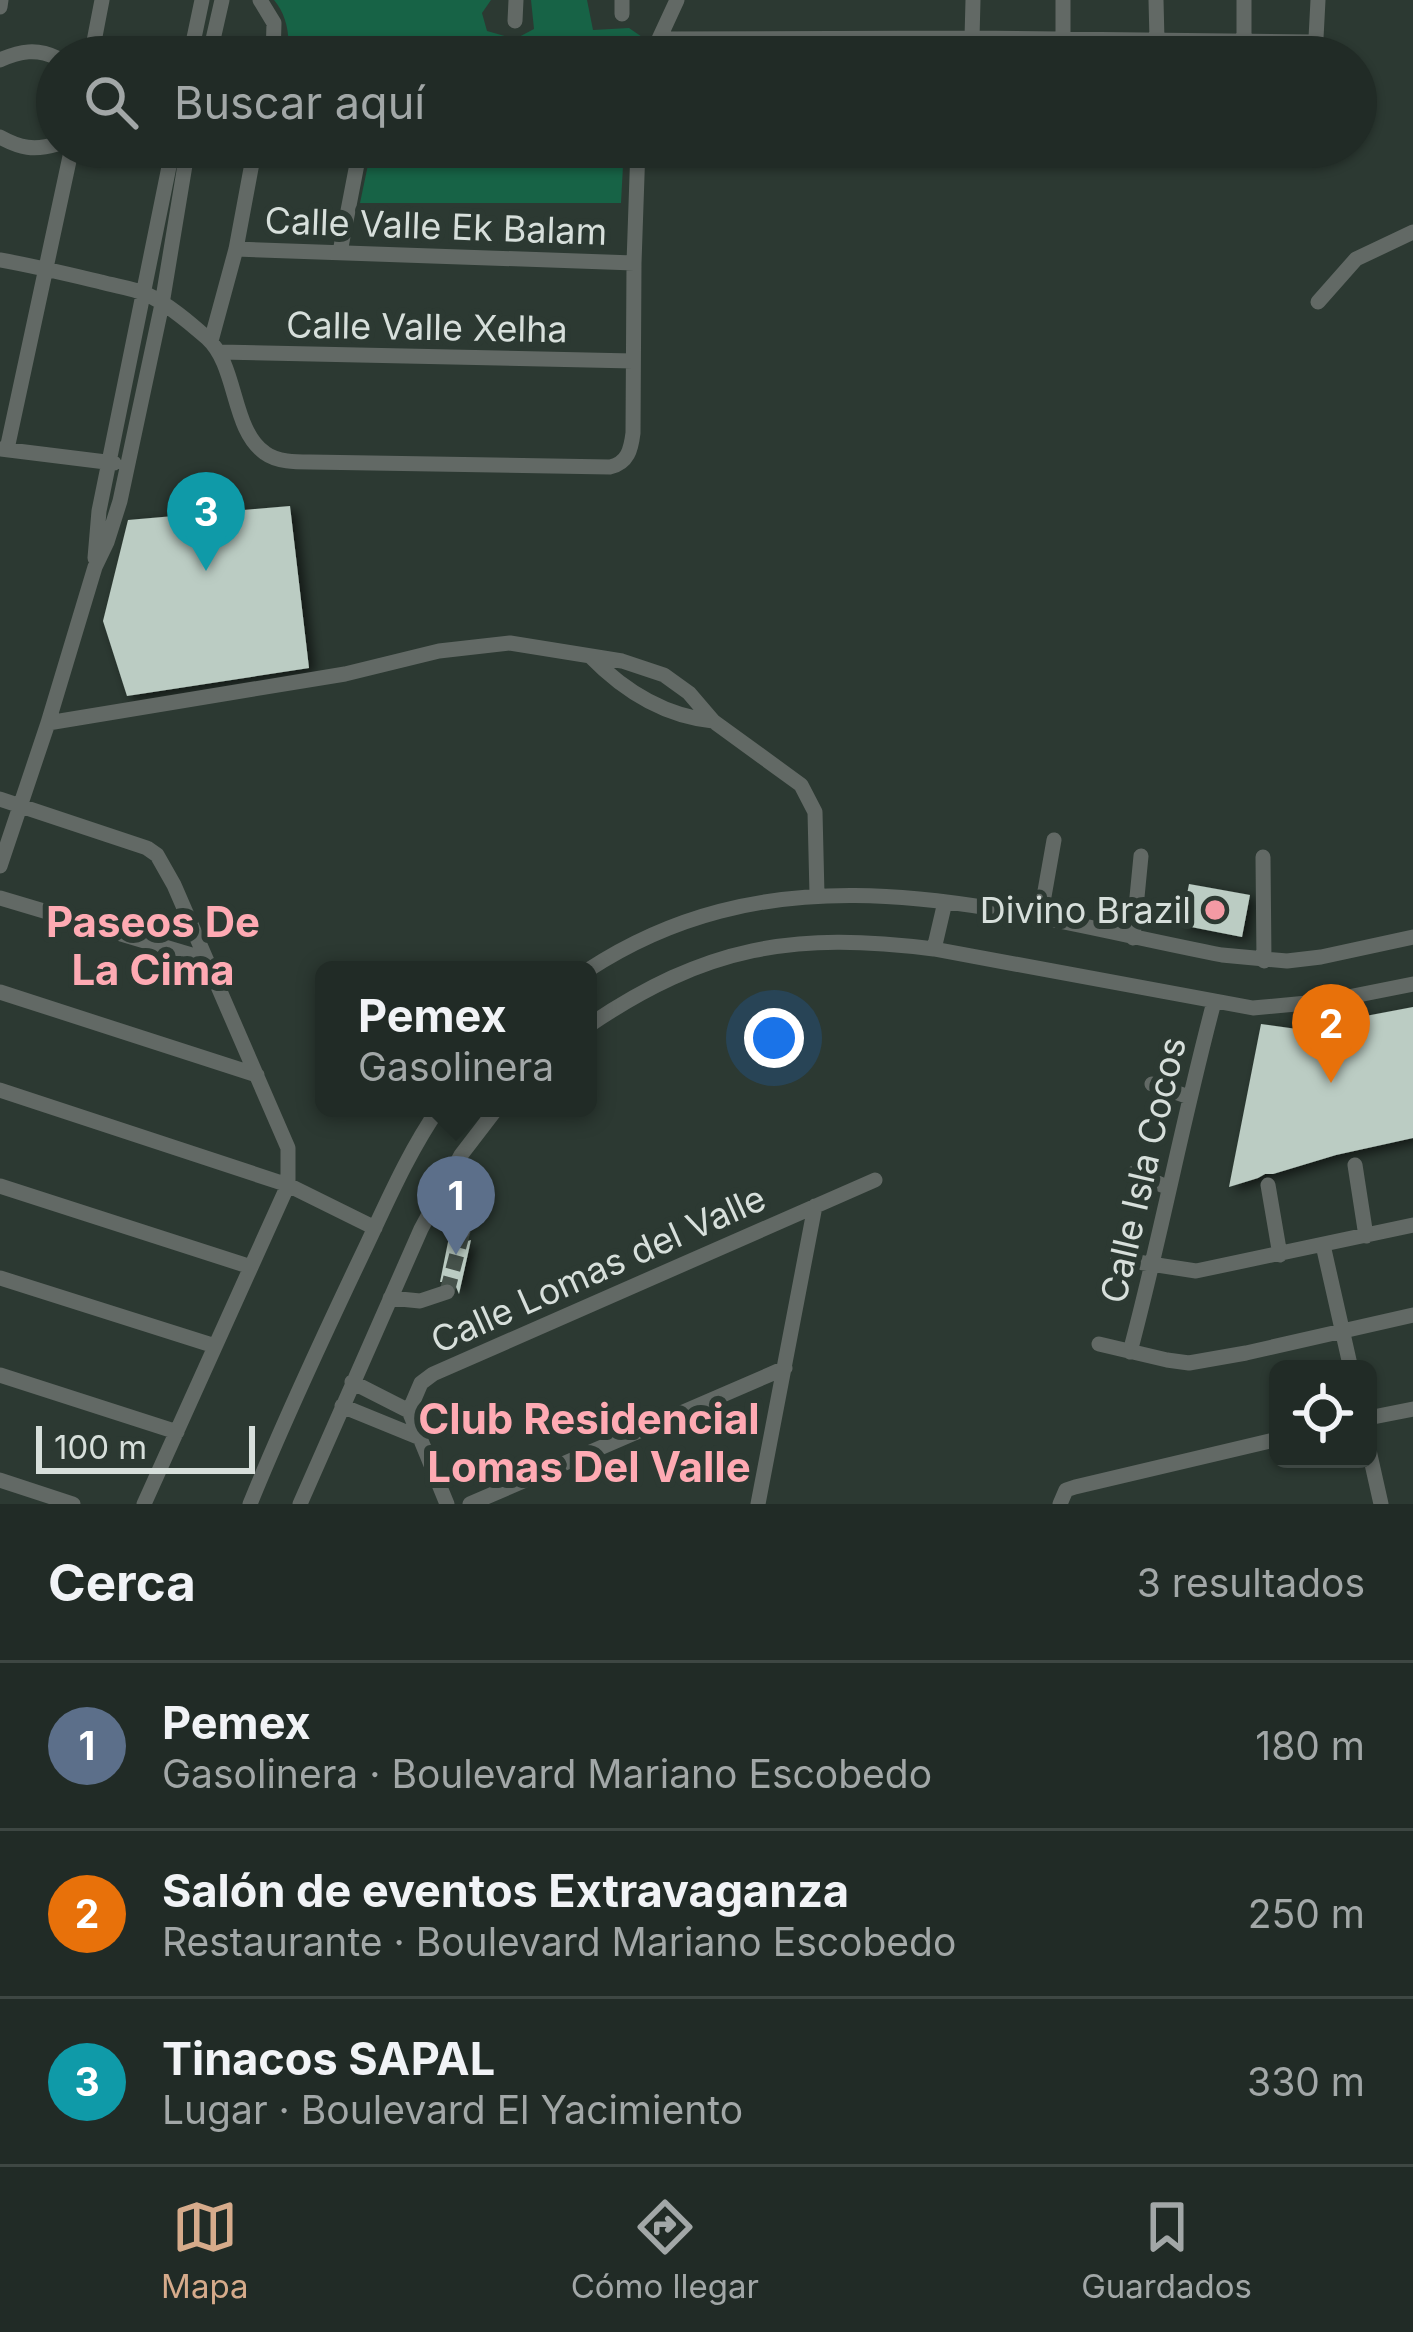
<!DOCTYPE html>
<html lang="es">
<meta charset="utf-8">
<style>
:root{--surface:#212b26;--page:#29332e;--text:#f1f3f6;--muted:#a2a7a7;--line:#3e4743;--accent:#d6ab8b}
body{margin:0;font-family:Inter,sans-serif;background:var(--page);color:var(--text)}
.controls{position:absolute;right:36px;bottom:36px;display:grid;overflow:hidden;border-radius:18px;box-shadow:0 3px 9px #0004}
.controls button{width:108px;height:108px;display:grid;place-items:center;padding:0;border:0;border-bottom:3px solid var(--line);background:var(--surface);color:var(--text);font:60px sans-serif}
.scale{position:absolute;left:36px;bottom:30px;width:219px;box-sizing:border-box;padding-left:12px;border:6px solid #d7dfdb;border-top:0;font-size:33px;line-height:42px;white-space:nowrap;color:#d7dfdb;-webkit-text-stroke:9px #2c3932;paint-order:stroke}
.you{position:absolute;left:774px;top:1038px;width:42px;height:42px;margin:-30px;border:9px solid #fff;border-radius:50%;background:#1a73e8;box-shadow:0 0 0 18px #1a73e833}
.badge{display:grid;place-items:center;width:78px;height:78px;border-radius:50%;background:var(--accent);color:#fff;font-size:39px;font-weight:700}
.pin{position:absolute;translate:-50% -99px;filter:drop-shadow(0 3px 6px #0008)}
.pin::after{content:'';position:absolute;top:63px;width:42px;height:36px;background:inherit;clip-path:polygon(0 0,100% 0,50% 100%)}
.popup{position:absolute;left:315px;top:961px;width:282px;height:156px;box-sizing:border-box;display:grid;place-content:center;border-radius:18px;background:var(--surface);filter:drop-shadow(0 3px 9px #0005);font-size:39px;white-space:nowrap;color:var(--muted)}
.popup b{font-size:45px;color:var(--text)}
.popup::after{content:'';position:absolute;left:50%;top:100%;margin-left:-24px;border:24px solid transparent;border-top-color:var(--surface)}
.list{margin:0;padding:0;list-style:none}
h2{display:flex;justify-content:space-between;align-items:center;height:156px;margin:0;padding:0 48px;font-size:51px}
h2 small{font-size:39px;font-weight:400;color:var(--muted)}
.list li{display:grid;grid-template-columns:78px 1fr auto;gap:36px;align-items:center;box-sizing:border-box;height:168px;padding:0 48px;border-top:3px solid var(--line)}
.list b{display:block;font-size:45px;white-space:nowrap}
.list p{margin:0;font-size:39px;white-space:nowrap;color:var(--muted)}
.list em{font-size:39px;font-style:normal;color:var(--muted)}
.icon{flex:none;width:66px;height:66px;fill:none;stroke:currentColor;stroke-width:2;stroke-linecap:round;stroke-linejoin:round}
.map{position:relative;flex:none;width:1413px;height:1504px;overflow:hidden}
.search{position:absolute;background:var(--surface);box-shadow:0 3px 9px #0004;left:36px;right:36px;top:36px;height:132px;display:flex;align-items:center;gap:30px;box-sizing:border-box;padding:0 42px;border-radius:66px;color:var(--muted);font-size:45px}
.sheet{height:660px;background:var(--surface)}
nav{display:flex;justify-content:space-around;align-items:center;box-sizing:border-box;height:168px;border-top:3px solid var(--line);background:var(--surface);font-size:33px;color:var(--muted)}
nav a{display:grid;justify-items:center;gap:6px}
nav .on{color:var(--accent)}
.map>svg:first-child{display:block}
.green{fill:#176346}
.building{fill:#bbccc3;filter:url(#shadow)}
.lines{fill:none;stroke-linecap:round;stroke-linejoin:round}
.minor-tunnel{stroke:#46524b;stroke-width:15;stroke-dasharray:15 8;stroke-linecap:butt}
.minor{stroke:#626965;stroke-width:15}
.poi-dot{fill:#f49aa4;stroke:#2c3932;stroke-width:4.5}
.labels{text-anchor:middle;stroke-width:12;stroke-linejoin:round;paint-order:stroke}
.street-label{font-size:36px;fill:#d7dfdb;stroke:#2c3932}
.poi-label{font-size:36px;fill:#d7dfdb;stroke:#2c3932;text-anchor:end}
.quarter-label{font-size:42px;font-weight:bold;fill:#feaab3;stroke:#2c3932}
</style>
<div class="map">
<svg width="1413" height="1504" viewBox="0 0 1413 1504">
<defs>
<filter id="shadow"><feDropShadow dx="6" dy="4" stdDeviation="6" flood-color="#0009"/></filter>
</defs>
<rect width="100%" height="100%" fill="#2c3932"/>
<path class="green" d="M274,0h217l-9,13 5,18 28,8 19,-10 -3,-29h56l6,30 36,-2 19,13 -6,16h-355c4,-19 0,-42 -13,-57z
M362,147h262l-3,56h-261l9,-43z"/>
<path class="building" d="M290,506l19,162 -182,28 -24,-75 25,-101z
M1189,884l61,11 -8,42 -61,-12z
M1413,1007v131l-77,17 -63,19h-8l-7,4 -29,9 32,-163 36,5z
M450,1232l10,11 11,-3 -12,54 -5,-12h-14z"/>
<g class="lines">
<path class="minor-tunnel" d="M447,1292l16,-61"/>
<path class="minor" d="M260,0l14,23 -1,34
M1063,0v40
M1156,0l1,40
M1244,0v43
M0,7l1,-7
M622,14v-14
M515,21l1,-21
M972,38l1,-38
M659,39l313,-1 343,4
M91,57l11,-57
M190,57l12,-57
M209,57l13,-57
M654,57l5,-18 18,-39
M1315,57l3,-57
M0,60c20,-9 37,-12 57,-2
M0,137c20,11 34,14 57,7
M236,249l398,14
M340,252l17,-88v-7l-7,-10
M0,260c34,6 67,14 101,22 14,4 31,6 45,12 22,10 43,28 61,44 31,28 24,91 58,115 12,9 31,9 45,9l300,5c18,-4 21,-18 23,-34l1,-170 4,-116
M1318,302l38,-43 57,-27
M211,341l25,-92 19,-102
M220,352l413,9
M1,449l113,14
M7,449l65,-302
M95,558l4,-47 74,-364
M590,656c33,34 75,60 123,65
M48,723l297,-49 94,-23 71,-8 112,18 42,14 25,18 24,28 88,64 14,27 2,83
M0,799l147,49 10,7 17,30 114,263v37l-144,319
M1263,857l1,104
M0,866l48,-143 47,-156 12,-25 13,-41 42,-197 26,-157
M0,898l205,61
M1040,919l14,-79
M1133,938l8,-82
M934,949l11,-47
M588,970c202,-132 417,-57 634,-15l65,6 34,-4 92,-20
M0,992l257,83
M588,1026c118,-80 206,-95 346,-77l319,59 75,-7 85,-17
M1152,1084l37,13
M0,1090l288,95 87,43
M1355,1165l11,71
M1134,1173l35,15
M445,1184l18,47
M1268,1185l12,70
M0,1186l251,81
M1323,1245l28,124
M1118,1259l78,12 217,-46
M0,1278l215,68
M390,1298l30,3 27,-9
M1099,1344l68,16 22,3 57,-10 167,-38
M1130,1352c31,-116 53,-234 84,-350
M0,1375l177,57
M352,1382l57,29
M342,1406l76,31
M1368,1418l45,-9
M1368,1446l13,58
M0,1480l73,24
M250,1504c34,-84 72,-165 111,-247 24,-50 46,-103 78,-149
M300,1504l121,-275 40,-74 36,-47
M447,1504l-38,-93 12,-28 12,-9 442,-194
M470,1504l315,-136
M758,1504l57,-298
M1060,1504l6,-14 9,-3 203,-48"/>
</g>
<circle class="poi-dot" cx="1215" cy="910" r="12"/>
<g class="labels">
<g class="street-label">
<text transform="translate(436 226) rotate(2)" y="13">Calle Valle Ek Balam</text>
<text transform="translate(427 327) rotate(1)" y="13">Calle Valle Xelha</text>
<text transform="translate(1143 1170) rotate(-77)" y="13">Calle Isla Cocos</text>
<text transform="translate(598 1269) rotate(-24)" y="13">Calle Lomas del Valle</text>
</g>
<g class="poi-label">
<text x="1191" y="923">Divino Brazil</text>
</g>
<g class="quarter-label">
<text x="153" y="937">Paseos De<tspan x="153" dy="48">La Cima</tspan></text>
<text x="589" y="1434">Club Residencial<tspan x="589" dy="48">Lomas Del Valle</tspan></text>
</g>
</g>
</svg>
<div class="controls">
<button><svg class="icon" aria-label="locate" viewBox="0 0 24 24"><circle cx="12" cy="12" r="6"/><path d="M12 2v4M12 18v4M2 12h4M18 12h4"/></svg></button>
</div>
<div class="scale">100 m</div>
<div class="you"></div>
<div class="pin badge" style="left:456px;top:1255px;background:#5c6f8a">1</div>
<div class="popup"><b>Pemex</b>Gasolinera</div>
<div class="pin badge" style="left:1331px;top:1083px;background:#e8710a">2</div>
<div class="pin badge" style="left:206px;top:571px;background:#0f9aa8">3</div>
<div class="search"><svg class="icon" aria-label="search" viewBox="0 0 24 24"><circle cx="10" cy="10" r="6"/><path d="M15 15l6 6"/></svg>Buscar aquí</div>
</div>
<section class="sheet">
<h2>Cerca<small>3 resultados</small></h2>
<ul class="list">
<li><span class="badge" style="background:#5c6f8a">1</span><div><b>Pemex</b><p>Gasolinera · Boulevard Mariano Escobedo</p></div><em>180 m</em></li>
<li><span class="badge" style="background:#e8710a">2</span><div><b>Salón de eventos Extravaganza</b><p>Restaurante · Boulevard Mariano Escobedo</p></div><em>250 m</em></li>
<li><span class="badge" style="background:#0f9aa8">3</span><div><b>Tinacos SAPAL</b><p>Lugar · Boulevard El Yacimiento</p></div><em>330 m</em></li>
</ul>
</section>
<nav>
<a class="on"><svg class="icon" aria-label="map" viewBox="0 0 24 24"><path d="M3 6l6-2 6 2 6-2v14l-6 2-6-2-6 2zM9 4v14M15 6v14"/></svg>Mapa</a>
<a><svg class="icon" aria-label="directions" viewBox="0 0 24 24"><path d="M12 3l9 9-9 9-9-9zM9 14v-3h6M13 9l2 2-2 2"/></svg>Cómo llegar</a>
<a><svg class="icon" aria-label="saved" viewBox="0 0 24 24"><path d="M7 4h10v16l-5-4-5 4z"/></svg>Guardados</a>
</nav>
